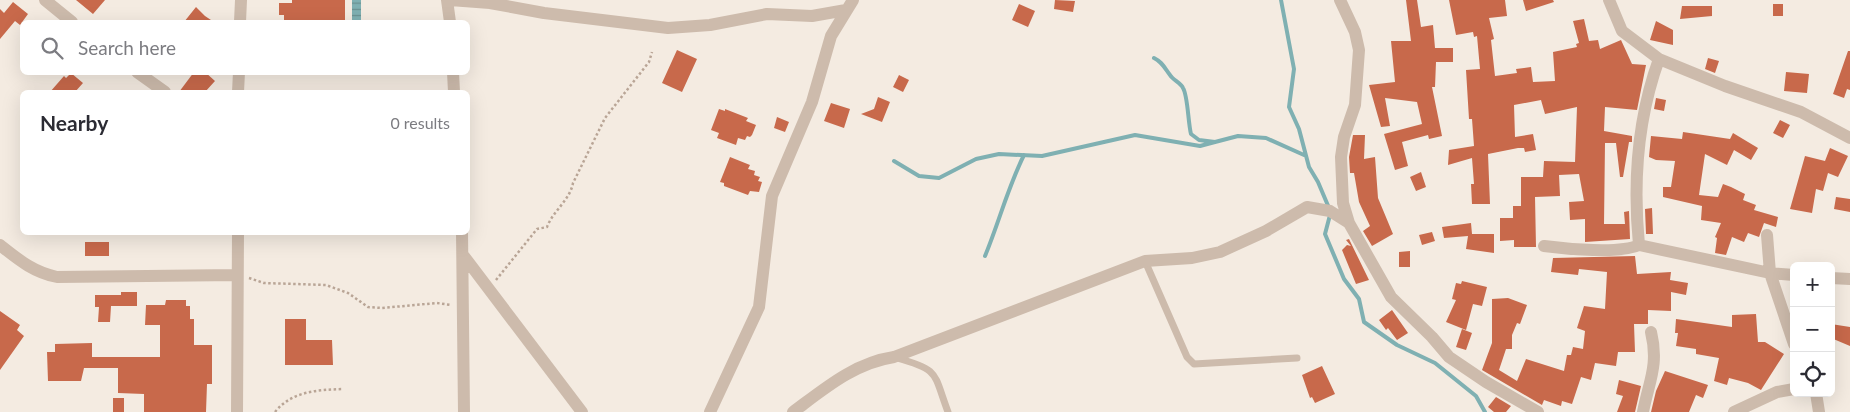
<!DOCTYPE html>
<meta charset="utf-8">
<style>
:root{--surface:#fff;--page:#f2f2f3;--text:#2b2b33;--muted:#7c7c81;--line:#e1e1e2}
body{margin:0;font-family:Lato,sans-serif;background:var(--page);color:var(--text)}
.controls{position:absolute;right:15px;bottom:15px;display:grid;overflow:hidden;border-radius:8px;box-shadow:0 5px 20px #0002}
.controls button{width:45px;height:45px;display:grid;place-items:center;padding:0;border:0;border-bottom:1px solid var(--line);background:var(--surface);color:var(--text);font:25px sans-serif}
.list{margin:0;padding:0;list-style:none}
h2{display:flex;justify-content:space-between;align-items:center;height:65px;margin:0;padding:0 20px;font-size:21px}
h2 small{font-size:16px;font-weight:400;color:var(--muted)}
.icon{flex:none;width:28px;height:28px;fill:none;stroke:currentColor;stroke-width:2;stroke-linecap:round;stroke-linejoin:round}
.map{position:relative;flex:none;width:1850px;height:412px;overflow:hidden}
.search{position:absolute;background:var(--surface);box-shadow:0 5px 20px #0002;left:20px;top:20px;width:450px;height:55px;display:flex;align-items:center;gap:12px;box-sizing:border-box;padding:0 18px;border-radius:8px;color:var(--muted);font-size:19px}
.panel{position:absolute;background:var(--surface);box-shadow:0 5px 20px #0002;left:20px;top:90px;width:450px;height:145px;border-radius:8px}
.map>svg:first-child{display:block}
.water{fill:url(#water-rules)}
.lines{fill:none;stroke-linecap:round;stroke-linejoin:round}
.stream{stroke:#7fb0b2;stroke-width:4}
.building{fill:#c8694b}
.path{stroke:#b9a596;stroke-width:2.5;stroke-dasharray:2.5 2.5;stroke-linecap:butt}
.service{stroke:#cdbbac;stroke-width:7}
.minor{stroke:#cdbbac;stroke-width:12}
</style>
<div class="map">
<svg width="1850" height="412" viewBox="0 0 1850 412">
<defs>
<pattern id="water-rules" width="6" height="5" patternUnits="userSpaceOnUse" patternTransform="scale(1.25)"><rect width="6" height="5" fill="#7fb0b2"/><path d="M0 2.5h6" fill="none" stroke="#699091"/></pattern>
</defs>
<rect width="100%" height="100%" fill="#f4ebe1"/>
<path class="water" d="M352,0h9v20h-9z"/>
<g class="lines">
<path class="stream" d="M1281,0l13,69 -5,38 10,22 10,38 9,15 11,26
M1154,58c8,4 10,9 16,17 3,5 11,8 13,13 5,8 5,35 8,46l8,6 16,2 23,-6 28,2 38,17
M894,161l25,15 20,2 37,-19 23,-5 43,2 93,-21 65,11 15,-4
M1330,215l-5,19 19,45 15,20 5,23 33,23 38,18 41,33 9,16
M985,256c14,-34 23,-69 39,-101"/>
</g>
<path class="building" d="M76,0h29l-12,14z
M292,0h53v22h-61v-7h-5v-12h13z
M1055,0l20,1 -2,11 -19,-3z
M1406,0h11l4,27 12,-2 2,23h18v14h-17l-1,25h-3l10,49 -13,3 -1,-4 -26,7 6,24 -13,4 -11,-36 38,-10 -5,-22 -32,-4 5,28 -9,1 -12,-42 26,-3 -4,-41h20z
M1449,0h56l2,16 -18,2 5,21 -3,1 4,36 22,-3 -1,-4 15,-2 2,15 22,-1 -2,-29 24,-5 -1,-3 3,-1 -6,-22 11,-2 5,22 9,-1 2,9 21,-9 11,24 14,1 -9,45 -32,-3 -1,24 28,5v6h-3l-6,35h-3l-4,-34h-11l-1,81h21l-1,-12 5,-1 1,28 -45,3v-23l-15,1 -1,-18 15,-1 -5,-27 -20,1 1,21 -25,1 1,50h-22v-7l-14,1v-23h13v-12h8v-29h22l1,-16 31,1 2,-55 -32,7 -4,-14 -27,5 1,32 18,-3 3,16 -11,2 -1,-4h-6l-30,6 2,50h-18l-1,-20h3l-2,-26 -24,7 1,-15 25,-4 -2,-27h-3l-3,-49 14,-1 -3,-33 -3,1 -1,-5 -17,3z
M1523,0h30l1,2 -28,9z
M13,2l15,12 -8,11 -5,-4 -15,18v-30l4,4z
M1019,4l16,7 -7,16 -16,-7z
M1773,4h10v12h-10z
M1682,6h30v10l-32,3z
M196,7l9,9 9,6h-30z
M1656,21l17,9v15l-23,-5z
M677,50l20,9 -15,33 -20,-9z
M1848,51h2v39l-3,-1 -3,9 -11,-4z
M1708,58l11,3 -4,12 -10,-4z
M194,72h11l10,9 -10,11h-26z
M1786,72l23,2 -2,19 -23,-2z
M71,73l12,10 -8,9h-25l14,-16 2,2z
M899,75l10,5 -6,12 -10,-5z
M878,97l12,5 -8,20 -21,-8 13,-5z
M1656,98l10,2 -2,11 -10,-2z
M831,103l19,6 -6,19 -20,-7z
M719,109l6,2v-2l23,9 -2,3 10,4 -4,10 -2,2 -3,-1 -2,4 -7,-2 -2,7 -19,-7 2,-5 -8,-3z
M777,117l12,5 -4,10 -11,-4z
M1780,120l10,5 -7,13 -10,-5z
M1683,132l47,7 3,-6 25,15 -7,12 -17,-10 -7,15 -22,-11 -6,41 19,2 5,-13 8,3 14,7 -2,6 13,5 -2,5 24,7 -2,10 -12,-4 -5,14 -11,-4 -4,9 -12,-5 -6,18 -11,-2 2,-15 -2,-1 6,-14 -20,-3 1,-14 -39,-9v-10h8l4,-26 -19,-1 -7,-3 2,-21 31,3z
M1353,135h12l-1,24 11,-2 3,41 15,36 -21,12 -9,-15 7,-5 -11,-24 -5,-29h-4l-1,-16z
M1830,148l18,8 -10,21 -10,-4 -5,18 -7,-2 -4,24 -22,-4 15,-53 20,5z
M730,157l20,8 -2,4 7,2 -1,4 6,2 -2,4 4,1 -3,10 -9,-1 -2,4 -24,-9v-3l-4,-1z
M1421,172l5,15 -10,4 -6,-14z
M1836,197l14,2v13l-16,-3z
M1652,208l1,26h-7l-1,-25z
M1471,223l1,11h22v19l-28,-4 2,-13 -24,2 -2,-11z
M1432,232l3,9 -13,4 -3,-10z
M1349,239l20,41 -13,4 -14,-34 5,-5 4,1 -5,-6z
M85,242h24v14h-24z
M1410,251v16h-11v-15z
M1635,256l2,18 34,-2 -1,8 18,3 -2,12 -15,-3v19l-23,-1v14h-14l1,28h-17l-2,14 -21,-3 -4,17 -10,-3 -9,27 -10,-3 -1,5 -17,-6 -2,5 -60,-35 10,-27v-44l16,-1 19,7 -7,19 -3,-1 -5,12v14h-6l-7,21 18,11 9,-22 38,12 3,-16h4l2,-8 10,2 2,-18 -8,-3 7,-22 21,3 2,-37 -28,-3 -1,6 -27,-3 2,-14z
M1462,281l25,6 -5,19 -9,-2 -7,26 -20,-8 10,-22 -4,-1 4,-16 5,1z
M121,292h16v14h-26l-1,16h-12l1,-15h-4v-12h26z
M166,300h20v6h4v13h4v26h18v39h-5l-1,28h-62v-18l-26,-1v-25h-34l-3,13h-33l-1,-29h8v-8l37,-1v14h68v-32h-15l1,-20h19z
M1392,310l16,23 -11,7 -9,-12 -2,2 -7,-10z
M0,311l20,14 -3,5 7,6 -24,34z
M1756,314l2,28h7l19,12 -23,36 -13,-7 -19,-5 -2,7 -13,-4 5,-23 -23,-4v-5l-20,-3 2,-13h-3l1,-14 56,8v-12z
M285,319h21v21h26l1,25h-48z
M1831,324l19,3v19l-19,-8z
M1462,329l10,4 -6,17 -10,-3z
M1322,366l13,28 -20,9 -3,-6 -2,1 -8,-23z
M1665,371l43,14 -5,13 -7,-3 -7,17h-38l5,-21z
M1619,380l22,6 -6,26h-18l6,-16 -7,-2z
M1496,397l15,9 -5,6h-12l-6,-5z
M113,398h11v14h-11z"/>
<g class="lines">
<path class="path" d="M249,278l15,5 62,2 22,8 20,14 14,1 55,-5 14,2
M496,280l41,-51 10,-2c6,-16 23,-27 26,-44l32,-65 44,-56 3,-10
M275,412c17,-21 42,-22 68,-23"/>
<path class="service" d="M1145,261l42,96 7,7 103,-6
M897,358c43,12 36,14 51,54"/>
<path class="minor" d="M45,0l27,22
M447,0l3,22
M450,0l40,3 54,10 124,15 42,-3 57,-11 45,2 34,-6
M1340,0l15,32 4,18 -4,55 -11,32 -3,20 2,46 6,20 42,74 41,40 17,20 37,25 52,30
M1609,0l13,31 37,28 66,27 76,26 49,26
M240,22l1,-22
M137,72l28,20
M453,72l1,20
M238,92l1,-20
M462,232l2,180
M1767,235l3,38 24,71
M0,245c19,15 33,27 57,32l180,-2
M1639,245c-6,-62 -1,-128 20,-186
M1544,246c22,3 77,8 95,-1l131,28 24,2
M463,255l119,157
M1831,278l19,1
M1816,393l3,19
M237,412l1,-180
M710,412l49,-105 13,-111 40,-94 19,-66 22,-36
M793,412c31,-23 61,-49 101,-55l251,-96 47,-3 28,-6 46,-21 41,-24 23,4 19,12
M1643,412c6,-31 16,-47 8,-80
M1734,412l43,-20 17,-3"/>
</g>
</svg>
<div class="controls">
<button>+</button>
<button>−</button>
<button><svg class="icon" aria-label="locate" viewBox="0 0 24 24"><circle cx="12" cy="12" r="6"/><path d="M12 2v4M12 18v4M2 12h4M18 12h4"/></svg></button>
</div>
<div class="search"><svg class="icon" aria-label="search" viewBox="0 0 24 24"><circle cx="10" cy="10" r="6"/><path d="M15 15l6 6"/></svg>Search here</div>
<section class="panel">
<h2>Nearby<small>0 results</small></h2>
<ul class="list">
</ul>
</section>
</div>
